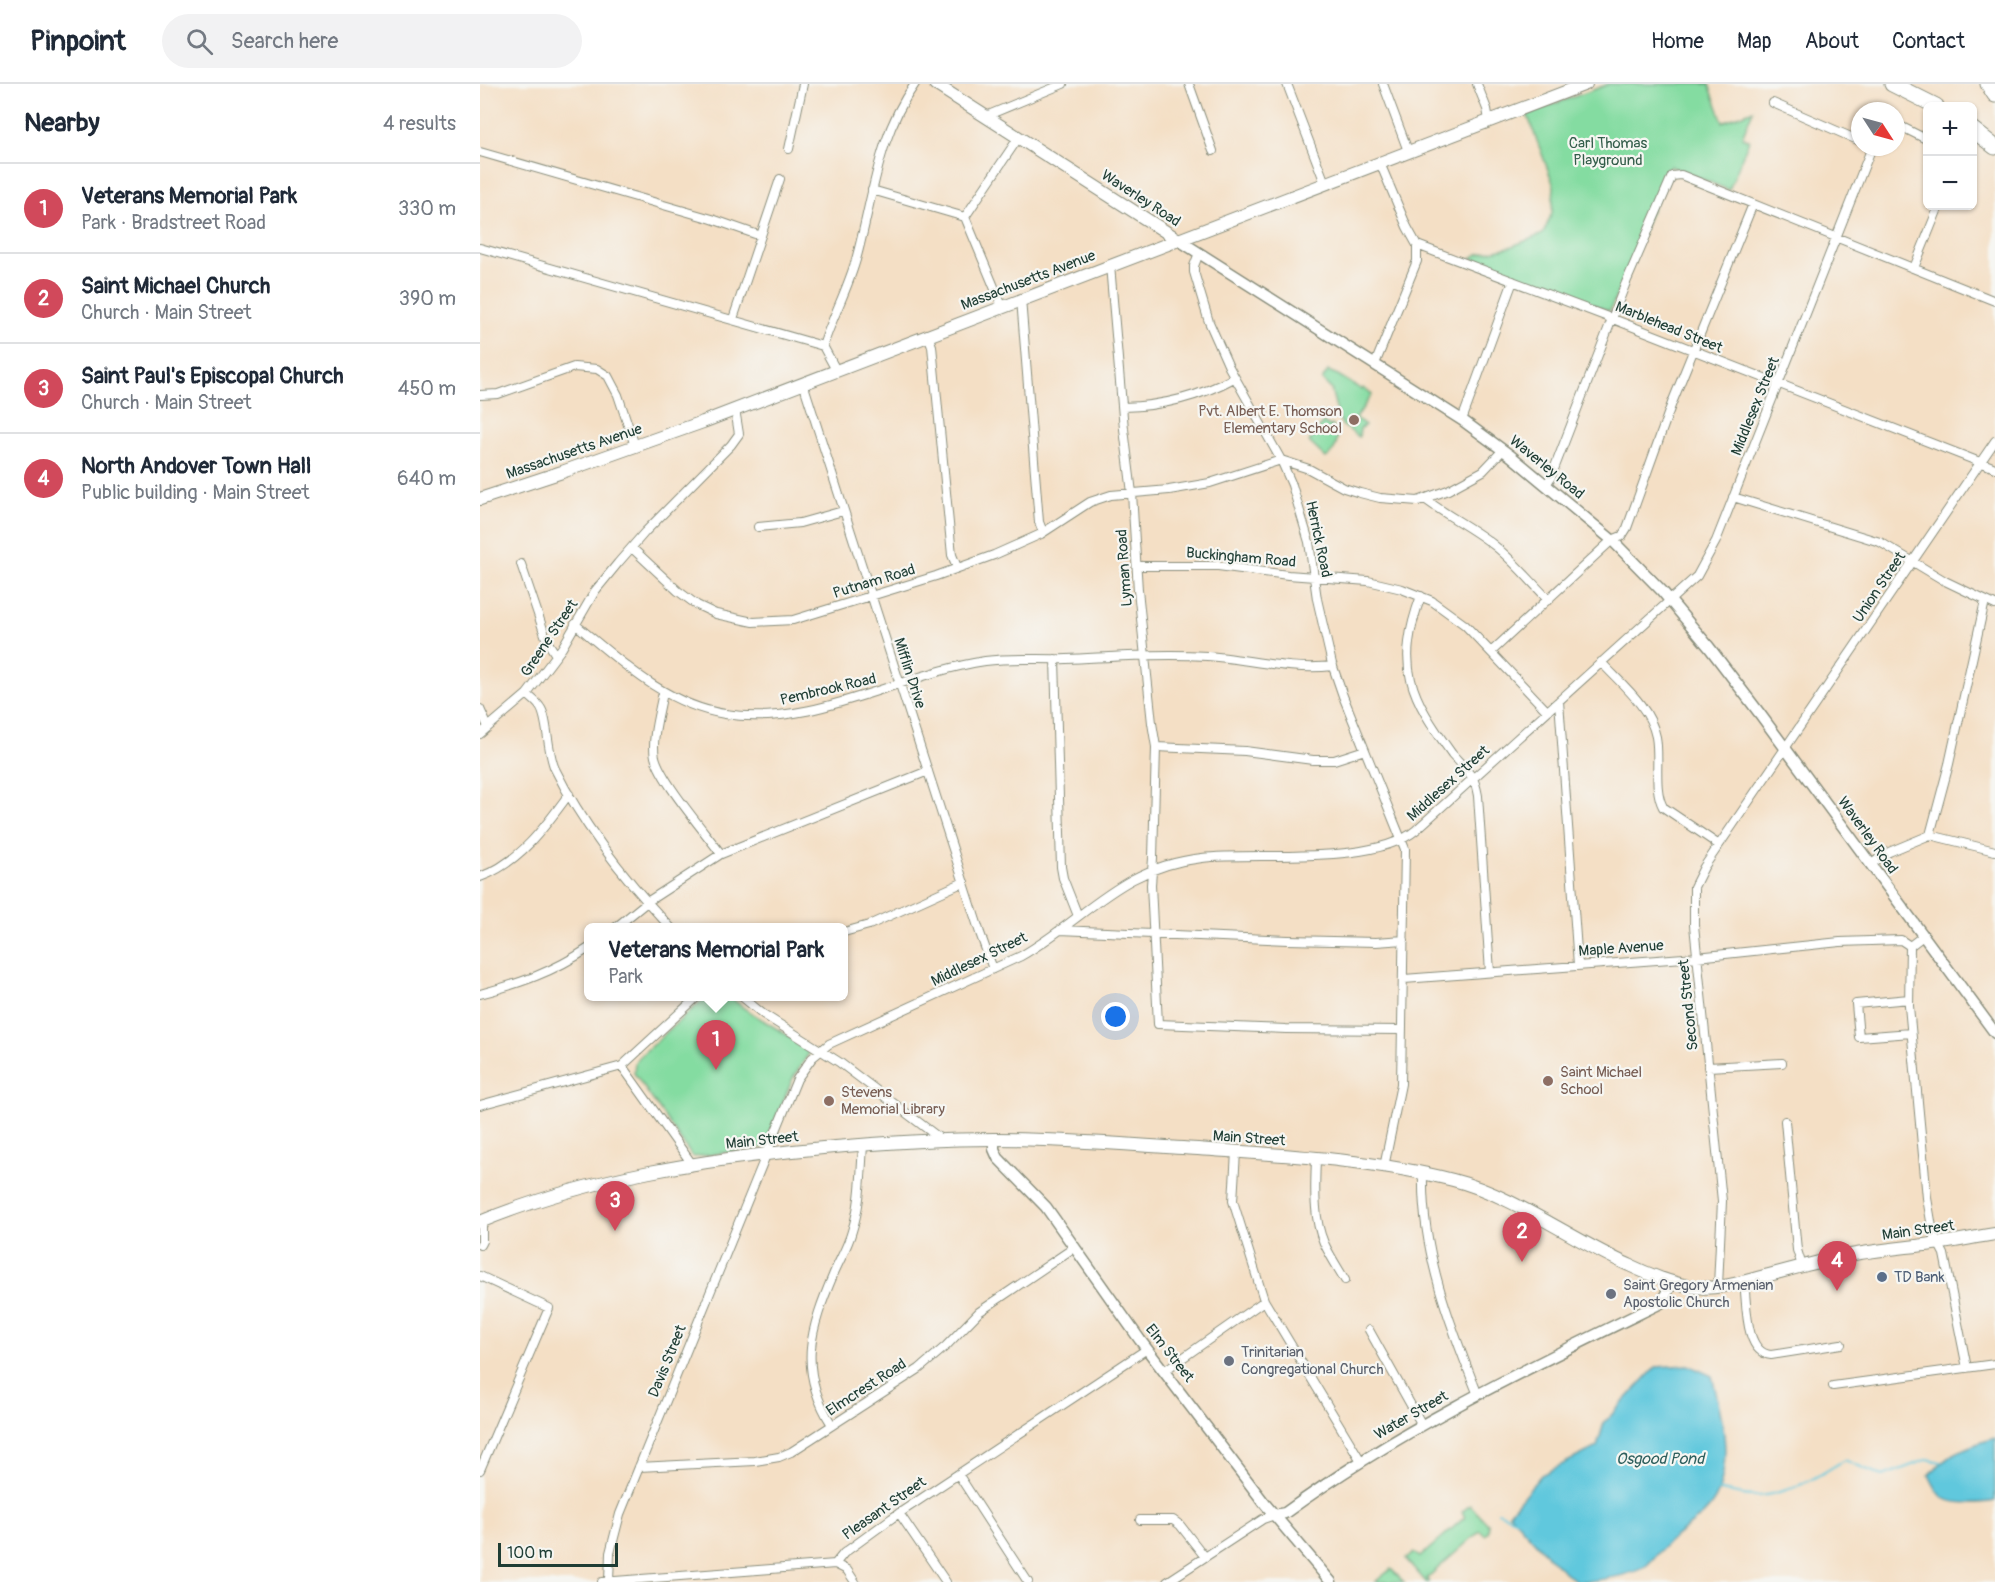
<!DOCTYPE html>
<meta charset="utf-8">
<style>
:root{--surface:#fff;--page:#f2f2f3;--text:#1f2937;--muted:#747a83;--line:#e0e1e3;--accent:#d1495b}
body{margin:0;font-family:Pangolin,sans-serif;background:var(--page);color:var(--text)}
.controls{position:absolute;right:18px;top:18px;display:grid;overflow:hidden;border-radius:9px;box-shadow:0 2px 4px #0004}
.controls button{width:54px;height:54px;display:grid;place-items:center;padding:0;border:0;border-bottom:2px solid var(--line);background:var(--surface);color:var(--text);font:30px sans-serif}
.compass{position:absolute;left:1371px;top:18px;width:54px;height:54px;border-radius:50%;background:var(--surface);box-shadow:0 2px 4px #0004;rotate:126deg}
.scale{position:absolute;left:18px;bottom:15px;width:120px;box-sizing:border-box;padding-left:6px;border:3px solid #1f3d34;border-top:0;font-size:16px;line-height:21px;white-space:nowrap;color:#1f3d34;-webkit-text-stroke:4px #f6f6f2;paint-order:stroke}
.you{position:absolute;left:636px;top:933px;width:21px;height:21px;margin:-15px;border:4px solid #fff;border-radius:50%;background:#1a73e8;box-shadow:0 0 0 9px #1a73e833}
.badge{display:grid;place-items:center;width:39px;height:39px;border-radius:50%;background:var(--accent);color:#fff;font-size:20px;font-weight:700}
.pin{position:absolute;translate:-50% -50px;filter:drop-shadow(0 2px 3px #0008)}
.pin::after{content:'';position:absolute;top:32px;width:21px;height:18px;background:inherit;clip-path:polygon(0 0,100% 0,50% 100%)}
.popup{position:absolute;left:104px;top:839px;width:264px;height:78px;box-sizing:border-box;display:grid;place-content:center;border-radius:9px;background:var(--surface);filter:drop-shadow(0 2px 4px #0005);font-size:20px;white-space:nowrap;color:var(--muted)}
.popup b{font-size:22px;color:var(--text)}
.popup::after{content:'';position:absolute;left:50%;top:100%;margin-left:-12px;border:12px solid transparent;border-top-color:var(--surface)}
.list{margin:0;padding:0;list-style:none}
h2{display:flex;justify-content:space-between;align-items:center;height:78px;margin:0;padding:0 24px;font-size:26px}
h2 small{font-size:20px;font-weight:400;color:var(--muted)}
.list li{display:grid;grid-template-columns:39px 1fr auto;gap:18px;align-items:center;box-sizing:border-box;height:90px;padding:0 24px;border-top:2px solid var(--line)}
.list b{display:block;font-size:22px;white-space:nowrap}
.list p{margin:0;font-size:20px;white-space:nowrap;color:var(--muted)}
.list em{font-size:20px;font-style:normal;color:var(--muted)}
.icon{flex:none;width:33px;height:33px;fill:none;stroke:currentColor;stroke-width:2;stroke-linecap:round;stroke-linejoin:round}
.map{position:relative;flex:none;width:1515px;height:1498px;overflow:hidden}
header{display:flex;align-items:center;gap:36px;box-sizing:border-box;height:84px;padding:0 30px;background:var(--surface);border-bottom:2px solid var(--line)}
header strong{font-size:28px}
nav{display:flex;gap:33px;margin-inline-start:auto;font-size:21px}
.search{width:420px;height:54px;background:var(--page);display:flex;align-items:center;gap:15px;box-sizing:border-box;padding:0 21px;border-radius:33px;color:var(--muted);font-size:22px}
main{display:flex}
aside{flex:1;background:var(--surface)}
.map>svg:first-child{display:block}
.green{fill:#84dca1;stroke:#528c6a;stroke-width:1.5}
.water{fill:#60c8dd;stroke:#408288;stroke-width:1.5}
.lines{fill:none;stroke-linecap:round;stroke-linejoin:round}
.stream{stroke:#60c8dd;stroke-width:2}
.minor-casing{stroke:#8a8e7c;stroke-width:10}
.tertiary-casing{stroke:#8a8e7c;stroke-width:13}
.secondary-casing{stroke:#8a8e7c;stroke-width:14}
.motorway-casing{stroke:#8a8e7c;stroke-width:17}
.minor{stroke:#fff;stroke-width:8}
.tertiary{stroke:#fff;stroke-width:10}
.secondary{stroke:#fff;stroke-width:12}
.motorway{stroke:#fff;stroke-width:15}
.education-dot{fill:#8d6e63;stroke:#f6f6f2;stroke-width:2}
.service-dot{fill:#5c6f8a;stroke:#f6f6f2;stroke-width:2}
.worship-dot{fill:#6b7280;stroke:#f6f6f2;stroke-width:2}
.labels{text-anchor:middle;stroke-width:4.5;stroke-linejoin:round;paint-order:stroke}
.park-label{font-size:15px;fill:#335d4a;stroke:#f6f6f2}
.street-label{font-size:15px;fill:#1f3d34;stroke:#f6f6f2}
.education-label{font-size:15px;fill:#785e54;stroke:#f6f6f2;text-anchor:start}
.service-label{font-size:15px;fill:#4e5e75;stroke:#f6f6f2;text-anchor:start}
.worship-label{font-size:15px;fill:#5b616d;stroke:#f6f6f2;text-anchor:start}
.water-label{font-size:16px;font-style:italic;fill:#2f605e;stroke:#f6f6f2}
</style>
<header>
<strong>Pinpoint</strong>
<div class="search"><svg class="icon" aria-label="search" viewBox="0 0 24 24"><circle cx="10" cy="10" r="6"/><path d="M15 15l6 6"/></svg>Search here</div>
<nav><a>Home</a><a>Map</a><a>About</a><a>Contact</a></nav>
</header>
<main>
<aside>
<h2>Nearby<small>4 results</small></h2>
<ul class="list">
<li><span class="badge">1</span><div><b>Veterans Memorial Park</b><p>Park · Bradstreet Road</p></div><em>330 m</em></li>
<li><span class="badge">2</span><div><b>Saint Michael Church</b><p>Church · Main Street</p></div><em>390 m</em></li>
<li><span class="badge">3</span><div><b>Saint Paul's Episcopal Church</b><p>Church · Main Street</p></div><em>450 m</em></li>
<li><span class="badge">4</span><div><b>North Andover Town Hall</b><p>Public building · Main Street</p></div><em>640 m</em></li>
</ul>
</aside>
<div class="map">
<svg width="1515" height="1498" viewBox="0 0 1515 1498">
<rect width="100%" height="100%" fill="#f6f6f2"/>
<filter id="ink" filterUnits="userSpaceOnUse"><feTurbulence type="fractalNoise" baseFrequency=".0167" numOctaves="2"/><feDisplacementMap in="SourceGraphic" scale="12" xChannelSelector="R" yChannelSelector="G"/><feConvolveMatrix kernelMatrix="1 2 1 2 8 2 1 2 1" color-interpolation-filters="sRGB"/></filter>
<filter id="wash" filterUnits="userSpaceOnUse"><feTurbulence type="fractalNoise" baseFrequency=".008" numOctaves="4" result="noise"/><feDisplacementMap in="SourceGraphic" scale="24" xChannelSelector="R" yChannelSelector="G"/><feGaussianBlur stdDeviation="1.35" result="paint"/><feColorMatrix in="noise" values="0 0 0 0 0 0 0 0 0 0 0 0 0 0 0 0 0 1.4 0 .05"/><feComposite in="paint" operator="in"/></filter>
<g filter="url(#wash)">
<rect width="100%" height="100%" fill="#f4dfc5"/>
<path class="green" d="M1129,0h100l14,38 30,-12 -11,27 7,3 -20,50 -59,-24 -60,145 -139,-53 7,-4 32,-7 33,-13 9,-21 2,-27 -27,-72z
M848,287l10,4 24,15 1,-2 9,6 -16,24 9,7 -5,4 -1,8 -17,-12 -4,-9 -7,-27 -9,-9z
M843,338l8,5 1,-2 6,7c-1,11 -2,19 -12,26l-17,-16z
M226,913h24l15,12 66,41 -18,28 -29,69 -70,10 -3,-2 -57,-82 1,-11 5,-6z
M990,1421l18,19c1,4 1,9 -3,11l-5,-4 -53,47 2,4h-3l-20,-23 8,-6 6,4 45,-40 -3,-5z
M911,1485l13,13h-29z"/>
<path class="water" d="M1208,1281l24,11c10,40 20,77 6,117 -8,21 -29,32 -45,45 -10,7 -16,18 -26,27 -12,10 -54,17 -69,16 -19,-8 -54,-52 -69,-68l32,-38 56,-28 7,-24 52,-56z
M1515,1354v63c-9,2 -16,2 -25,2 -26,0 -30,-4 -41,-28 21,-23 37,-28 66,-37z"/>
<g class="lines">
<path class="stream" d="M1237,1406c13,2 28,7 41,6 33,-3 60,-19 86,-36l39,16 45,-17 13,3
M1018,1428l17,7"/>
</g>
</g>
<g filter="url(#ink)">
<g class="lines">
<defs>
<path id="minor" d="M709,0l24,67
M807,0l38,99
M903,0l25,67
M997,0l10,25 2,11
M1293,19l87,38
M506,32l77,-32
M1416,40l32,16
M309,65l14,-65
M0,68l232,67 49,17
M900,79l27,64 10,18 196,74 382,149
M392,106l93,27 37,89
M485,133l54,-80
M0,164l343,98
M719,169l-5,13v6l15,50 20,45 52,93 11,25 17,57 8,57 15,65 11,32 62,153 -4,235 -17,83
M630,181l14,164 8,64 6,97 14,133 4,24 -3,111 -2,27 7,139 128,5 115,1
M1434,184l25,-62
M541,215l18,223 4,10
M253,235l47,-140
M448,251l4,11 20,209 5,12
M343,262c10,-31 26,-59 34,-90 16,-59 21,-121 58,-172
M343,262l13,24
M895,280l42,-103v-16
M323,299l177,550 13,36
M0,311l18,-1 76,-27 23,2 11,7 10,19 17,51
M643,323c40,-1 76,-10 111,-29
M982,336l51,-139
M1066,401l5,-8 74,-192 47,-109 9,-1 314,126
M1253,413l147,45 65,39 50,24
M945,415c22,17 48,29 70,47 20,16 36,36 54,54
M278,443l42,-4 43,-12
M152,464l46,43 19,14 19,9 37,8 40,-2 143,-44 58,-21 47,-21 49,-32 21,-7 58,-5 41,-7 71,-23 28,9 35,19 16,5 20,5 38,3 30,-11 35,-19 20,-21
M41,480l26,77 9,14
M657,482h81l70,9 80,6 34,8 30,12 33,24 82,86
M941,512c-26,71 -11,100 31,158 7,8 16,16 21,25 3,5 4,12 5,17l12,176
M95,540c45,37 91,81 150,90 90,14 174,-40 260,-53 27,-4 55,-1 82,-2 46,-2 93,-6 140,-3 42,3 83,15 126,10
M1011,568l121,-112 10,-4 5,-8 45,-125 81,-199
M575,575l6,208 2,11 15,38
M1121,578c20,22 49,44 55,75 4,21 -3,52 7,70l56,38
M183,608c-3,18 -12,47 -8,65 6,24 50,75 66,97
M1079,617l19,264
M0,625l8,18
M0,650l47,-40
M676,663l89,4 68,9h21l31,-10
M1450,751l19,-71 36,-163
M1391,780l18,-12 41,-17 65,16
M0,793c39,-14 65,-50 89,-83
M135,844l32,-26 74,-48 207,-83
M191,844c-45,-48 -87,-100 -116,-159 -8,-17 -7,-52 -15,-62 -3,-5 -9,-9 -13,-13l35,-46 33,-57 23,-28 27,-31 86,-87 8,-11 -4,-25
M580,846l228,10 88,2 28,-2
M364,848l25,-7 95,-43
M1443,852l-13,10 -1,60 18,192 6,35 11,21 23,114
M924,895l293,-22 143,-15 61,-2 9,6
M0,910c41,-11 73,-22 109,-46
M261,912l22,18 76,48 103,78
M1429,915l-53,5 3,33 52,-4
M142,982l70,98
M1228,983l74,-4
M0,1021l142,-39 76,-70
M1305,1037l12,129 5,16
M756,1068l-3,49 31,99 97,161
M836,1075c-1,27 -3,59 8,84 6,13 14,25 21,37
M943,1090c-2,77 27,151 55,221
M0,1161l2,-4v-20
M0,1192l69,32 -69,162
M1264,1197c3,21 0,72 27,74l70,-11
M1238,1202l4,-85 -28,-276v-38l10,-20 291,-426
M889,1246l53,95
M684,1287l100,-70
M1353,1302l162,-22
M352,1341c-35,-56 -22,-95 2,-152 6,-14 14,-27 18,-42 9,-28 9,-57 11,-86
M159,1383l116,-6 24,-4 12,-5 128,-83 27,-23 33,-34 96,-65
M478,1390l70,108
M419,1429l47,69
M660,1436h33l7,5 25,32
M355,1480l9,-11 48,-35 255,-169
M122,1498l233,-18 12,6 8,12
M129,1498l1,-29 10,-39 177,-435 15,-21 17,-14 192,-88c66,-38 99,-89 181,-98 55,-6 172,8 214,-28l281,-254 19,-35 156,-394
M687,1498l96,-63 12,-4"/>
<path id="tertiary" d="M697,155l285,181 49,36 101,84 50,51 47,56 51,67 235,319
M514,1055v10l4,9 48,49 94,133 125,164 66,78
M795,1431l10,-2c116,-85 247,-147 376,-210l11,-20"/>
<path id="secondary" d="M455,0l242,155
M0,415l82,-27 141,-50 883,-338
M0,1138c109,-45 226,-63 343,-74 57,-5 114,-9 172,-9 67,0 135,6 203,10 84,6 173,10 255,31 60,15 119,60 176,85 21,10 43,19 66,22 21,3 43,-4 62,-9 28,-7 55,-15 83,-21 31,-7 62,-9 93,-13 21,-2 41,-7 62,-10"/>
<path id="motorway" d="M1412,0l44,22
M1508,0l7,11
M1492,45l23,18"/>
</defs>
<use href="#minor" class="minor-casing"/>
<use href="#tertiary" class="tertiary-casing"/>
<use href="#secondary" class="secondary-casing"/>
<use href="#motorway" class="motorway-casing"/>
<use href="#minor" class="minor"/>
<use href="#tertiary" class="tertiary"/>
<use href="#secondary" class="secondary"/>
<use href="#motorway" class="motorway"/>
</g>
</g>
<g class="education-dot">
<circle cx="874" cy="336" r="6"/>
<circle cx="1068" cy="997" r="6"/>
<circle cx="349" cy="1017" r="6"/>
</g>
<circle class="service-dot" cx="1402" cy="1193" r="6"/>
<g class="worship-dot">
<circle cx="1131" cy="1210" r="6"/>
<circle cx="749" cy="1277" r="6"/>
</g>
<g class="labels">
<g class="park-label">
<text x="1128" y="64">Carl Thomas<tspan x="1128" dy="17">Playground</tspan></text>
</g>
<g class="street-label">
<text transform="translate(661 114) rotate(33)" y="5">Waverley Road</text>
<text transform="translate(548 196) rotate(-21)" y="5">Massachusetts Avenue</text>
<text transform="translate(1189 243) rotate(22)" y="5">Marblehead Street</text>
<text transform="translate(1275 322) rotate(-68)" y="5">Middlesex Street</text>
<text transform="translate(94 367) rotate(-19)" y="5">Massachusetts Avenue</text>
<text transform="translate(1067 383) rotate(39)" y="5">Waverley Road</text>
<text transform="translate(839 455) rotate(78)" y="5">Herrick Road</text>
<text transform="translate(761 473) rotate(5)" y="5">Buckingham Road</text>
<text transform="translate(644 484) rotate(-94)" y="5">Lyman Road</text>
<text transform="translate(394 497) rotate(-17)" y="5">Putnam Road</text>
<text transform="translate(1399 503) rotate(-56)" y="5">Union Street</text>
<text transform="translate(69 554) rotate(-56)" y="5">Greene Street</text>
<text transform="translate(430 589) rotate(72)" y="5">Mifflin Drive</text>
<text transform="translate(348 605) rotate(-13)" y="5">Pembrook Road</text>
<text transform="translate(968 699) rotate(-42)" y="5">Middlesex Street</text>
<text transform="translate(1388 751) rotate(54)" y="5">Waverley Road</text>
<text transform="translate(1141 864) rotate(-4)" y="5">Maple Avenue</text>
<text transform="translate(499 875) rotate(-26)" y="5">Middlesex Street</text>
<text transform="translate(1208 921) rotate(-96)" y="5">Second Street</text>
<text transform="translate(769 1054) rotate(4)" y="5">Main Street</text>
<text transform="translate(282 1056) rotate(-6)" y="5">Main Street</text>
<text transform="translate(1438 1146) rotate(-8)" y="5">Main Street</text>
<text transform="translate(690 1269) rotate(52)" y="5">Elm Street</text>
<text transform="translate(187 1277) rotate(-68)" y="5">Davis Street</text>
<text transform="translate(386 1303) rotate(-33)" y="5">Elmcrest Road</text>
<text transform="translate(931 1331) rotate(-30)" y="5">Water Street</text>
<text transform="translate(404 1424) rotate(-35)" y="5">Pleasant Street</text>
</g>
<g class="education-label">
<text x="862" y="332" text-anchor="end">Pvt. Albert E. Thomson<tspan x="862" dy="17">Elementary School</tspan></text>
<text x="1080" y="993">Saint Michael<tspan x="1080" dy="17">School</tspan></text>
<text x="361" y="1013">Stevens<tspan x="361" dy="17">Memorial Library</tspan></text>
</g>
<g class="service-label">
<text x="1414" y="1198">TD Bank</text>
</g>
<g class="worship-label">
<text x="1143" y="1206">Saint Gregory Armenian<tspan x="1143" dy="17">Apostolic Church</tspan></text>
<text x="761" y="1273">Trinitarian<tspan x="761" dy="17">Congregational Church</tspan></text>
</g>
<g class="water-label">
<text x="1180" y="1380">Osgood Pond</text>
</g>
</g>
</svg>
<div class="controls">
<button>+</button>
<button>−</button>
</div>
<svg class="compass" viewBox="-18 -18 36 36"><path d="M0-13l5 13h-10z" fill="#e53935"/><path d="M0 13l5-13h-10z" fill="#747a83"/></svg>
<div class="scale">100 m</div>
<div class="you"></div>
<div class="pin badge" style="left:236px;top:986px">1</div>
<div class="popup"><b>Veterans Memorial Park</b>Park</div>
<div class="pin badge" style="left:1042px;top:1178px">2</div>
<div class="pin badge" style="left:135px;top:1147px">3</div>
<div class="pin badge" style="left:1357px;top:1207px">4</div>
</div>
</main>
